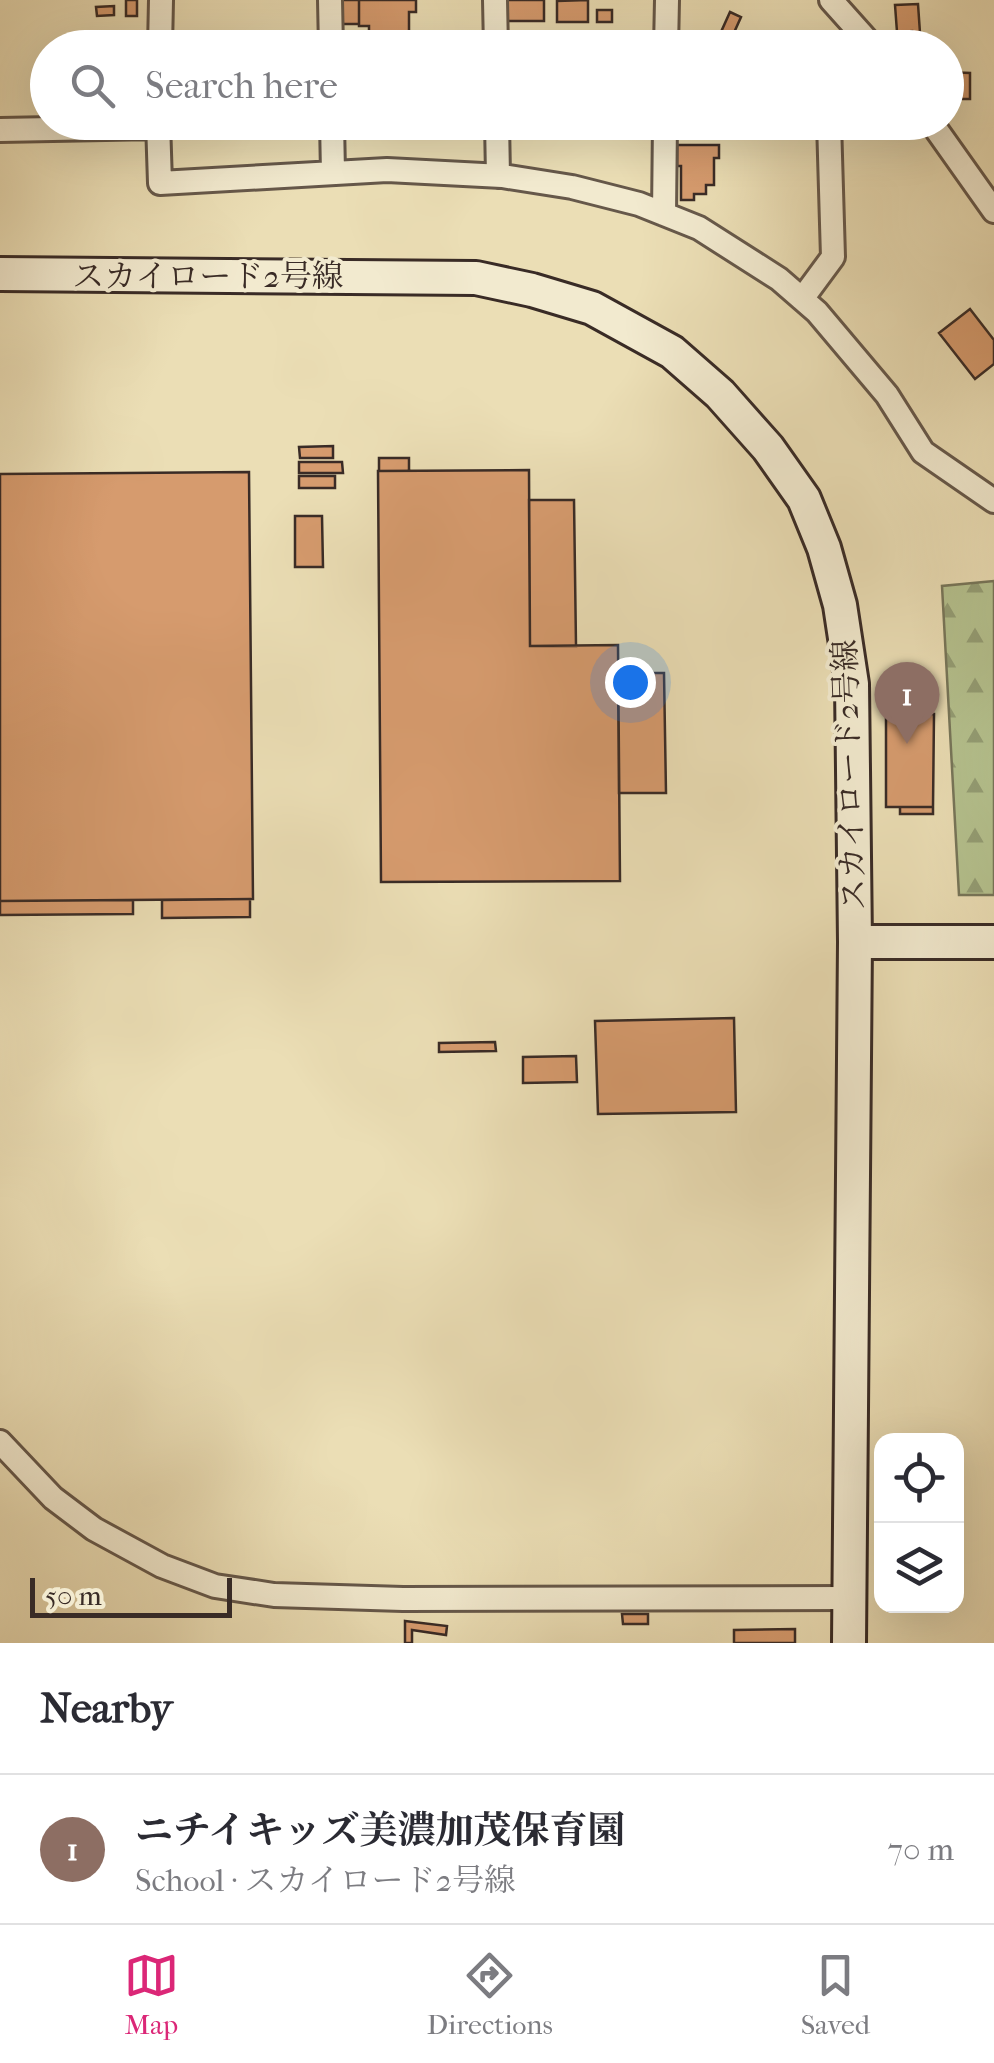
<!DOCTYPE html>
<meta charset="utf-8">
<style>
:root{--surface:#fff;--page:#f7f7f7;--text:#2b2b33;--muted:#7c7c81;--line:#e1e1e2;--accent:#db2777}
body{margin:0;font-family:"IM FELL French Canon","Noto Serif JP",serif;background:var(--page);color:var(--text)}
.controls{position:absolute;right:30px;bottom:30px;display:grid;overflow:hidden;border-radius:20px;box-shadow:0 10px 40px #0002}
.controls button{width:90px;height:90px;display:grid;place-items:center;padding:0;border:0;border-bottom:2px solid var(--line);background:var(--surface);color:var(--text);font:50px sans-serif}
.scale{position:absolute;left:30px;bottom:25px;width:202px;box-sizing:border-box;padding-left:10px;border:5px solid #392b26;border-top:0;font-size:28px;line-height:35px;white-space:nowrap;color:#392b26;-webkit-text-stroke:8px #f2eacf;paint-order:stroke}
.you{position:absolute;left:630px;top:682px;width:35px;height:35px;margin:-25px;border:8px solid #fff;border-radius:50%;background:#1a73e8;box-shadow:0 0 0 15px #1a73e833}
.badge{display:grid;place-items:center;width:65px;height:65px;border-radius:50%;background:var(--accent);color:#fff;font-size:32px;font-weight:700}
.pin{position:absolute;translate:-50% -82px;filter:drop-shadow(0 2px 5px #0008)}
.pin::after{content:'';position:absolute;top:52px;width:35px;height:30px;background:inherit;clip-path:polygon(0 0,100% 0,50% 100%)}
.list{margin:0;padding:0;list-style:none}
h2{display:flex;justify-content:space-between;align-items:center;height:130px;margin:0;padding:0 40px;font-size:42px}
h2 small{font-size:32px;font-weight:400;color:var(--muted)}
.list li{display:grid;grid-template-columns:65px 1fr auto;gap:30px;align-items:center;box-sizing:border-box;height:150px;padding:0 40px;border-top:2px solid var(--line)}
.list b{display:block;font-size:38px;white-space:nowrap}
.list p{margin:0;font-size:32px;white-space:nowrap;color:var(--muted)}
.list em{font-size:32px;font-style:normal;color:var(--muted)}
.icon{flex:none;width:55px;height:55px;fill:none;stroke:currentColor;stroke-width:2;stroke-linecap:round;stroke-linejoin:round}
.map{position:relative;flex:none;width:994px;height:1643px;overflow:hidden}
.search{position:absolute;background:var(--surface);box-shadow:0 10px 40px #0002;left:30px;right:30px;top:30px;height:110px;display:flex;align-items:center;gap:25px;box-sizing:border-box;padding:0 35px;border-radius:55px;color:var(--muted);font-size:38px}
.sheet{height:280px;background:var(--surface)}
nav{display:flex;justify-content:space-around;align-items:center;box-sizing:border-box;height:140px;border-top:2px solid var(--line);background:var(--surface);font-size:28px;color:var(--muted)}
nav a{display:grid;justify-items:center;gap:5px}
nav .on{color:var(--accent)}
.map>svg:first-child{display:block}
.forest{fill:url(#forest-firs);stroke:#77765a;stroke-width:2.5}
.building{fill:#d69b6e;stroke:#392b26;stroke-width:2.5}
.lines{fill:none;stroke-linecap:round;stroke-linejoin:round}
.street-casing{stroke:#66584a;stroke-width:28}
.secondary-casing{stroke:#392b26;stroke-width:38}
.street{stroke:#f2eacf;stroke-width:22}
.secondary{stroke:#f2eacf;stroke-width:32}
.labels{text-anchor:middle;stroke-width:8;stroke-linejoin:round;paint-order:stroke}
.street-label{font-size:32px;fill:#392b26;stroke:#f2eacf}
</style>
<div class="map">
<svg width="994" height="1643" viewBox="0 0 994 1643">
<defs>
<pattern id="forest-firs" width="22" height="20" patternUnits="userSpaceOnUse" patternTransform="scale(2.5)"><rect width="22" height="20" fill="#b5c28f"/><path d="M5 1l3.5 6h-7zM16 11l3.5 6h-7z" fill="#949e75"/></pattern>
</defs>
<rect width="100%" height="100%" fill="#ebdeb5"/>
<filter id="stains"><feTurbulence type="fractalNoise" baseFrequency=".002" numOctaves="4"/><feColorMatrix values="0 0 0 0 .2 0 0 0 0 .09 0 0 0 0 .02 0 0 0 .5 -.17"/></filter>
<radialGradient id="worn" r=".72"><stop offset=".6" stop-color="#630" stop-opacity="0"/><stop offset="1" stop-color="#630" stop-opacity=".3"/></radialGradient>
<path class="forest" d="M994,581v314h-35l-17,-309z"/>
<path class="building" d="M126,0h11v16h-11z
M336,0h23v24h-23z
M359,0h57v12h-7v29h-40v-15h-10z
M505,0h39v21h-39z
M588,0v22h-31v-21z
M918,4l2,29 -8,1v-3l-15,1 -2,-27z
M114,6v9l-17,1 -1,-9z
M597,10h15v12h-15z
M730,12l11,5 -9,20 -11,-5z
M579,35h34v13h-34z
M946,72l24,1v26h-24z
M677,145h42v13h-5v27h-8v9h-12v6h-13v-34h-4z
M970,309l24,31v24l-19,15 -36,-46z
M333,446v12h-33l-1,-11z
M379,458h30v13h-30z
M299,462h43l1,11h-44z
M529,470l1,176 88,-1 2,236 -239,1 -3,-411z
M249,472l4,427 -253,2v-427z
M299,476h36v12h-36z
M529,500h45l2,146h-46z
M295,516h27l1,51h-28z
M618,673h46l2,120h-47z
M886,714h48l-1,93h-47z
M900,807h33v7h-33z
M250,899v18l-88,1v-18z
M133,900v14l-133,1v-14z
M734,1018l2,94 -138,2 -3,-93z
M495,1042l1,9 -57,1v-9z
M576,1056l1,26 -54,1v-26z
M622,1614h26v10h-25z
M405,1621l42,5 -1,9 -34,-5v13h-7z
M795,1629v14h-61v-13z"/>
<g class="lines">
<defs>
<path id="street" d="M330,0l1,48
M495,0l1,48
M831,0l43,48
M160,48l1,-48
M666,48l1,-48
M158,122l2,61 227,-13 115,6 70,11 67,17 60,24 80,51 38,33 70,83 36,57 71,49
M332,122l1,51
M497,122l1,54
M931,122l63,89
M0,130l158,-3
M664,214l1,-92
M802,299l31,-42 -4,-135
M0,1442l53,56 41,31 68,37 53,20 59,9 129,4 446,-1"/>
<path id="secondary" d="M0,274l476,4 56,12 60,18 80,44 48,42 48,54 36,51 20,49 16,57 12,79 3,258 -6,701
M855,942h139"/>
</defs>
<use href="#street" class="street-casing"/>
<use href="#secondary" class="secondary-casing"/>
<use href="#street" class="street"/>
<use href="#secondary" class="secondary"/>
</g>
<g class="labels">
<g class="street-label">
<text x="208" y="287">スカイロード2号線</text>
<text transform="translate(849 775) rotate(-92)" y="11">スカイロード2号線</text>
</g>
</g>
<rect width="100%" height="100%" filter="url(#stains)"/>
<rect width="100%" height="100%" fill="url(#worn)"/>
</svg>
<div class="controls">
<button><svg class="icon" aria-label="locate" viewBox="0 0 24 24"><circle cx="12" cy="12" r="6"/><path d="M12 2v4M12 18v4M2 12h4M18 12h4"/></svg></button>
<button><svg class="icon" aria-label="layers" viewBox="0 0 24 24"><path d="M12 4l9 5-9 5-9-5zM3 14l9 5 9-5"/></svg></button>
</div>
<div class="scale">50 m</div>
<div class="you"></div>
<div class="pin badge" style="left:907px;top:744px;background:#8d6e63">1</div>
<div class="search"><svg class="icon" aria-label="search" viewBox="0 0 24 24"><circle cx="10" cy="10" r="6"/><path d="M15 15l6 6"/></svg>Search here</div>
</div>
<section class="sheet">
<h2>Nearby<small></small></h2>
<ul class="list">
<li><span class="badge" style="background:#8d6e63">1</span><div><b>ニチイキッズ美濃加茂保育園</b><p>School · スカイロード2号線</p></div><em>70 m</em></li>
</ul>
</section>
<nav>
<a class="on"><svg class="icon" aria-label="map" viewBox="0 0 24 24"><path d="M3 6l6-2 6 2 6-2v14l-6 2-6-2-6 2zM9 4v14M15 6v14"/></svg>Map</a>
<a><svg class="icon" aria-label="directions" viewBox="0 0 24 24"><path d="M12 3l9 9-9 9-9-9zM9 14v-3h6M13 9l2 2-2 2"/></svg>Directions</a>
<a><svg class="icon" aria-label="saved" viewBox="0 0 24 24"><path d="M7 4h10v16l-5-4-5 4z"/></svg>Saved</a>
</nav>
